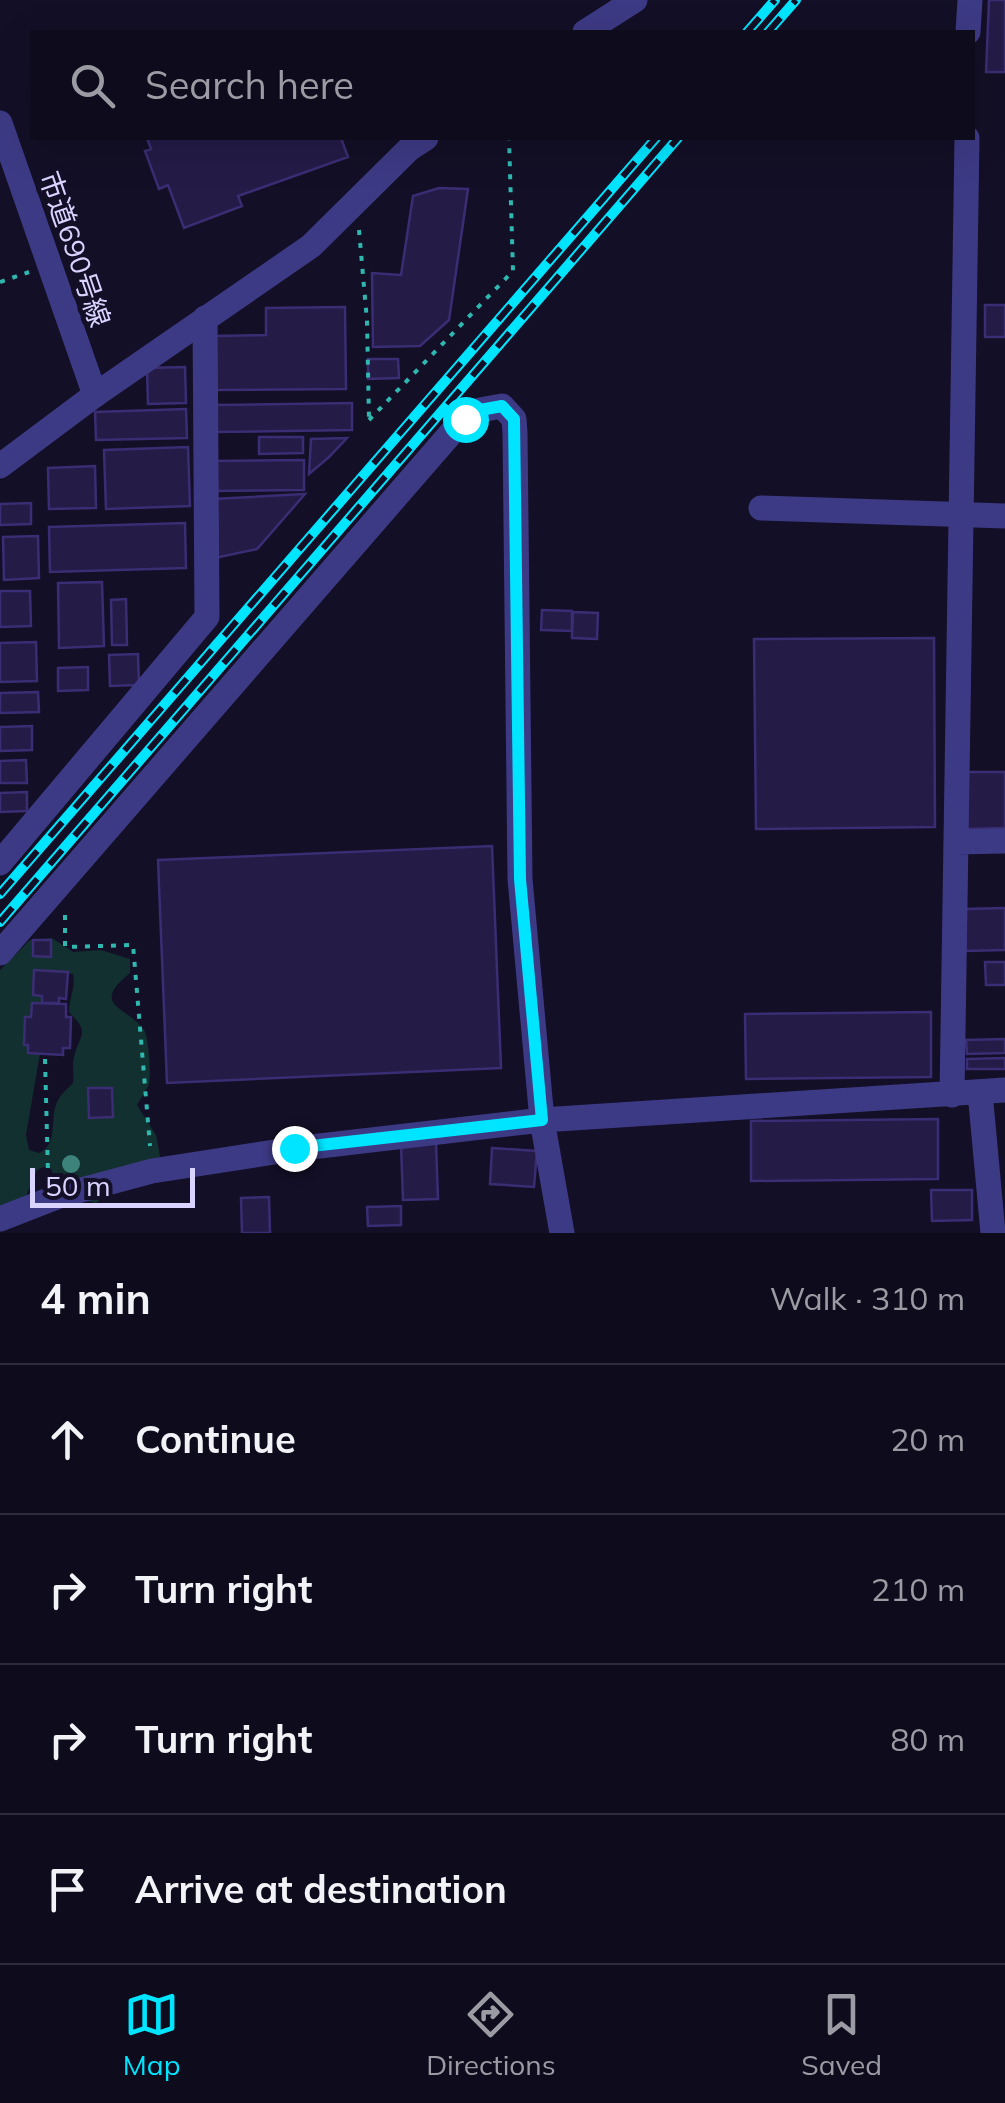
<!DOCTYPE html>
<meta charset="utf-8">
<style>
:root{--surface:#0e0b1c;--page:#1c1929;--text:#f1f3f6;--muted:#9b9ba3;--line:#2e2b3b;--accent:#00e5ff}
body{margin:0;font-family:Mulish,"Noto Sans JP",sans-serif;background:var(--page);color:var(--text)}
.scale{position:absolute;left:30px;bottom:25px;width:165px;box-sizing:border-box;padding-left:10px;border:5px solid #d9d4ff;border-top:0;font-size:28px;line-height:35px;white-space:nowrap;color:#d9d4ff;-webkit-text-stroke:8px #130f26;paint-order:stroke}
.stop{position:absolute;width:30px;height:30px;margin:-22px;border:8px solid #00e5ff;border-radius:50%;background:#fff}
.stop.end{background:#00e5ff;border-color:#fff;box-shadow:0 2px 10px #0008}
.list{margin:0;padding:0;list-style:none}
h2{display:flex;justify-content:space-between;align-items:center;height:130px;margin:0;padding:0 40px;font-size:42px}
h2 small{font-size:32px;font-weight:400;color:var(--muted)}
.list li{display:grid;grid-template-columns:65px 1fr auto;gap:30px;align-items:center;box-sizing:border-box;height:150px;padding:0 40px;border-top:2px solid var(--line)}
.list b{display:block;font-size:38px;white-space:nowrap}
.list em{font-size:32px;font-style:normal;color:var(--muted)}
.icon{flex:none;width:55px;height:55px;fill:none;stroke:currentColor;stroke-width:2;stroke-linecap:round;stroke-linejoin:round}
.map{position:relative;flex:none;width:1005px;height:1233px;overflow:hidden}
.search{position:absolute;background:var(--surface);box-shadow:0 10px 40px #0002;left:30px;right:30px;top:30px;height:110px;display:flex;align-items:center;gap:25px;box-sizing:border-box;padding:0 35px;border-radius:0px;color:var(--muted);font-size:38px}
.sheet{height:730px;background:var(--surface)}
nav{display:flex;justify-content:space-around;align-items:center;box-sizing:border-box;height:140px;border-top:2px solid var(--line);background:var(--surface);font-size:28px;color:var(--muted)}
nav a{display:grid;justify-items:center;gap:5px}
nav .on{color:var(--accent)}
.map>svg:first-child{display:block}
.green{fill:#12302f;fill-rule:evenodd}
.building{fill:#241b47;stroke:#3b2d73;stroke-width:2.5}
.lines{fill:none;stroke-linecap:round;stroke-linejoin:round}
.path{stroke:#2fb8b0;stroke-width:4;stroke-dasharray:5 8;stroke-linecap:butt}
.minor{stroke:#3d3a85;stroke-width:25}
.tertiary{stroke:#3d3a85;stroke-width:25}
.rail-casing{stroke:#00e5ff;stroke-width:10}
.rail{stroke:#130f26;stroke-width:6;stroke-dasharray:19;stroke-linecap:butt}
.tree{fill:#3d827b}
.route{stroke:#00e5ff;stroke-width:12}
.labels{text-anchor:middle;stroke-width:10;stroke-linejoin:round;paint-order:stroke}
.street-label{font-size:28px;fill:#d9d4ff;stroke:#130f26}
</style>
<div class="map">
<svg width="1005" height="1233" viewBox="0 0 1005 1233">
<rect width="100%" height="100%" fill="#130f26"/>
<path class="green" d="M52,938l21,14 28,-2 29,9v14c-42,34 -1,34 14,57 5,7 7,46 5,54 -3,7 -8,14 -12,21l19,30 5,27 -47,26 -18,15 -36,-10 -9,-24 -7,-2 -7,3 -12,29 -25,16v-245l30,-30zM43,972l30,2c3,12 -4,25 -4,38 22,22 11,21 5,45 -2,8 0,17 -1,26 -6,6 -12,11 -16,19 -8,18 2,42 -18,51l-10,-3 -3,-15 22,-128z"/>
<path class="building" d="M989,0h16v72h-19z
M147,138h194l7,19 -110,39 4,10 -58,22 -16,-43 -9,4 -14,-38 6,-2z
M439,188l29,1 -19,131 -29,26 -47,1 -1,-74 29,2 12,-79z
M985,305h20v32h-20z
M345,307l1,82 -133,1v-54l53,-1v-27z
M368,359h30l1,19 -31,1z
M185,367l1,36 -38,1 -1,-36z
M352,403v27l-137,2v-27z
M186,409l1,29 -91,2 -1,-28z
M259,437h44v16l-44,1z
M347,438l-18,19 -20,17 2,-35z
M188,447l2,59 -84,3 -2,-59z
M304,460v30l-91,1 -1,-30z
M95,466l1,42 -47,1 -1,-41z
M305,494l-48,55 -42,9 -1,-59z
M31,503v21l-31,1v-21z
M185,523l1,45 -136,4 -1,-45z
M38,536l1,42 -35,2 -1,-43z
M102,582l2,64 -45,2 -1,-65z
M0,591h30l1,35 -31,1z
M126,599l1,46h-15l-1,-45z
M542,610l30,1v20l-31,-1z
M573,612l25,1 -1,26 -25,-1z
M934,638l1,189 -179,2 -2,-190z
M36,642l1,39 -37,1v-39z
M138,654l1,31 -29,1 -1,-31z
M88,667v23l-30,1v-23z
M38,692l1,20 -39,1v-20z
M32,726v24l-32,1v-24z
M26,760l1,23h-27v-22z
M967,772h38v56l-38,1z
M27,792v19l-27,1v-19z
M492,846l9,222 -334,15 -9,-223z
M1005,908v42l-40,1v-42z
M33,940h18v17l-18,-1z
M985,962h20v23h-19z
M34,970l34,2 -2,27 -7,-1v5h-17v-7l-9,-1z
M32,1003l34,1v13h5l-1,31h-7v7l-35,-2v-8h-4l1,-28h6z
M931,1012v65l-185,2 -1,-65z
M1005,1039v14l-38,1 -1,-14z
M1005,1058v11h-38v-10z
M88,1088h24l1,29 -24,1z
M938,1119v60l-187,2v-60z
M436,1143l2,56 -35,1 -2,-56z
M492,1148l45,3 -3,36 -44,-3z
M931,1190h41v30l-40,1z
M269,1197l1,36h-28l-1,-35z
M401,1206v19l-33,1 -1,-19z"/>
<g class="lines">
<path class="path" d="M359,230l8,91 2,99
M0,282l29,-10
M369,420l144,-149 -4,-133
M65,915v32l68,-2 17,201
M45,1059l3,115"/>
<path class="minor" d="M585,32l50,-32
M968,32l2,-32
M0,466l95,-71 216,-149 98,-97 17,-11
M761,508l244,8
M956,842l49,-1
M0,863l207,-246 -2,-299
M0,953l452,-521 28,-22 22,-4 12,13 1,14 5,446 22,241 20,113
M980,1092l13,141
M952,1095l15,-957
M0,1219l59,-23 93,-25 142,-22 248,-29 463,-30"/>
<path class="tertiary" d="M0,123l95,272"/>
<defs>
<path id="rail" d="M747,32l28,-32
M768,32l28,-32
M0,894l656,-756
M0,922l678,-784"/>
</defs>
<use href="#rail" class="rail-casing"/>
<use href="#rail" class="rail"/>
</g>
<circle class="tree" cx="71" cy="1164" r="9"/>
<g class="lines">
<path class="route" d="M294,1148l248,-28 -22,-241 -6,-460 -12,-13 -22,4 -15,9"/>
</g>
<g class="labels">
<g class="street-label">
<text transform="translate(75 249) rotate(71)" y="10">市道690号線</text>
</g>
</g>
</svg>
<div class="scale">50 m</div>
<div class="stop" style="left:465px;top:419px"></div>
<div class="stop end" style="left:294px;top:1148px"></div>
<div class="search"><svg class="icon" aria-label="search" viewBox="0 0 24 24"><circle cx="10" cy="10" r="6"/><path d="M15 15l6 6"/></svg>Search here</div>
</div>
<section class="sheet">
<h2>4 min<small>Walk · 310 m</small></h2>
<ul class="list">
<li><svg class="icon" aria-label="ahead" viewBox="0 0 24 24"><path d="M12 20V5M6 11l6-6 6 6"/></svg><div><b>Continue</b></div><em>20 m</em></li>
<li><svg class="icon" aria-label="right" viewBox="0 0 24 24"><path d="M7 20v-9h11M14 6l5 5-5 5"/></svg><div><b>Turn right</b></div><em>210 m</em></li>
<li><svg class="icon" aria-label="right" viewBox="0 0 24 24"><path d="M7 20v-9h11M14 6l5 5-5 5"/></svg><div><b>Turn right</b></div><em>80 m</em></li>
<li><svg class="icon" aria-label="arrive" viewBox="0 0 24 24"><path d="M6 21V4h12l-3 4 3 4H6"/></svg><div><b>Arrive at destination</b></div></li>
</ul>
</section>
<nav>
<a class="on"><svg class="icon" aria-label="map" viewBox="0 0 24 24"><path d="M3 6l6-2 6 2 6-2v14l-6 2-6-2-6 2zM9 4v14M15 6v14"/></svg>Map</a>
<a><svg class="icon" aria-label="directions" viewBox="0 0 24 24"><path d="M12 3l9 9-9 9-9-9zM9 14v-3h6M13 9l2 2-2 2"/></svg>Directions</a>
<a><svg class="icon" aria-label="saved" viewBox="0 0 24 24"><path d="M7 4h10v16l-5-4-5 4z"/></svg>Saved</a>
</nav>
